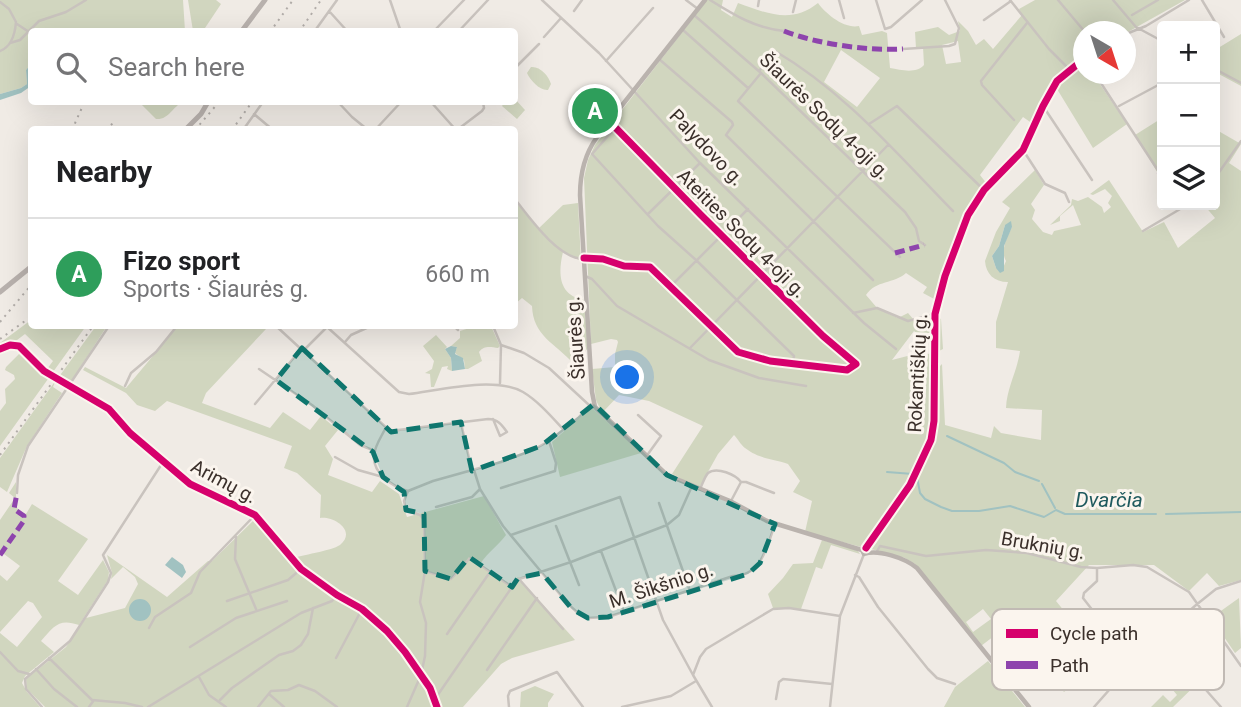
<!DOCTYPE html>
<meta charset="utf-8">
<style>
:root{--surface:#fff;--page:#f6f6f6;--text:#202124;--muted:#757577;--line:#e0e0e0;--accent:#111827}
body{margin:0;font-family:Roboto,sans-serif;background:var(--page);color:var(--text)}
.controls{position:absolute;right:21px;top:21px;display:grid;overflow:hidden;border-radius:7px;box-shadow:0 7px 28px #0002}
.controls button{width:63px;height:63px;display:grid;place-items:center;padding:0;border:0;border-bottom:2px solid var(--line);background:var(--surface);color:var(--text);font:35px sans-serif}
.compass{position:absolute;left:1073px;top:21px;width:63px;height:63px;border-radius:50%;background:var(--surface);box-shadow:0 7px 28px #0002;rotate:141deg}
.you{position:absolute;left:628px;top:378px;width:24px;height:24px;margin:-18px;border:5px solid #fff;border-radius:50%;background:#1a73e8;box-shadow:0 0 0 10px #1a73e833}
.badge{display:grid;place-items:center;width:46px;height:46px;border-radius:50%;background:var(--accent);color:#fff;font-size:23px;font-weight:700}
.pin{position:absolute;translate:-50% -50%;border:4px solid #fff;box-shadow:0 2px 7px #0006}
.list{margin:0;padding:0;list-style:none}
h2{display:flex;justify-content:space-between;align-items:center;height:91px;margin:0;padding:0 28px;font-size:30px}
h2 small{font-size:23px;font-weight:400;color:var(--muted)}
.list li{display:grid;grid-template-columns:46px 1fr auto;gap:21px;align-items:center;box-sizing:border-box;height:112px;padding:0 28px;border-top:2px solid var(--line)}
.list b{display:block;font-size:26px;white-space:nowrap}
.list p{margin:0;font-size:23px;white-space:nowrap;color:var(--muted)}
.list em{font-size:23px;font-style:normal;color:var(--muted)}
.icon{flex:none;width:38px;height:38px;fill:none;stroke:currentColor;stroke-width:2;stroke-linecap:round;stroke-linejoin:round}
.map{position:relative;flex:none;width:1241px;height:707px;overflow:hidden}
.search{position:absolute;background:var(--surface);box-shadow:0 7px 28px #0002;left:28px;top:28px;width:490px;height:77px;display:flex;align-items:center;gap:18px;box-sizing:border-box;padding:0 24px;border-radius:7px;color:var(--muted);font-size:26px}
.panel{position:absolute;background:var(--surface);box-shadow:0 7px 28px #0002;left:28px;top:126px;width:490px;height:203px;border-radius:7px}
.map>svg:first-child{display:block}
.green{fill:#d1d6bf;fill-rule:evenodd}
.water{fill:#a1c2c1}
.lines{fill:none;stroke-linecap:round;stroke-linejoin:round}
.stream{stroke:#a1c2c1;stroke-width:2}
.street{stroke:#c9c3be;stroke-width:2.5}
.secondary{stroke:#bab3ae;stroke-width:4.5}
.primary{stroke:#b8b1ad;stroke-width:5}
.rail{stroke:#b1aca8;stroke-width:2;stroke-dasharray:2 5;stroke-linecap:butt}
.quiet{stroke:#8e44ad;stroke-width:5;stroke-dasharray:10 5;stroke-linecap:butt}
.cycleway-casing{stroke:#fbf5ee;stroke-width:11}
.cycleway{stroke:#d6006c;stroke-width:7}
.marked{fill:#0f766e;fill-opacity:0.2;stroke:#0f766e;stroke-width:5;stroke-dasharray:14 9;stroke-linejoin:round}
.labels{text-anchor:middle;stroke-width:6;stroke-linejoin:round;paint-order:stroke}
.street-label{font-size:19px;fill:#3b302b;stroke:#fbf5ee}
.water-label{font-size:21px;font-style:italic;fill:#1f5a5e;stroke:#fbf5ee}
.key{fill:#fbf5ee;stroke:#c1bab4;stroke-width:2}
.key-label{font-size:19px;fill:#3b302b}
</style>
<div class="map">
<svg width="1241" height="707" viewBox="0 0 1241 707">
<rect width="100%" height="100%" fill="#f0ebe5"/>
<path class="green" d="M0,0h183l2,31 -153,1 -1,32 -5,6 1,14 -6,4 -21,6z
M188,0h28l5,4 -18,27h-10z
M707,0h16l-2,10 11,7 6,-14c30,11 54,21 80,0 8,11 26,26 41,23l3,9 20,-4 5,2 3,35c11,2 26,6 34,-3l-1,-18 -7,1 -1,-16 23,-5 11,8 11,-4 -2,-10 10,10 8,14 8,-6 9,10 29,-34 -3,-6 16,-9h150l-59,33 -42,-1 -1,24 -18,11 2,2 -9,10 -25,45 -10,-7 -43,58 7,9 -18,25 -33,91 -13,-7 4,-6 -21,-14c-12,11 -30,7 -40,22l12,14 20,9 10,-5 6,7 19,-4 -1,27 -6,-2 -12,-10 -22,29 27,-7 4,3 10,-4v71h3v-4l1,-50 5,-5 3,61 46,13 3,-12 7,7 40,7 1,-30 -36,-2c1,-21 11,-36 14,-57l-24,-3v-26l12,-40c-14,0 -22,-8 -23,-21l11,-29 14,-24 -8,-6 33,-32 9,15 -13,19 4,6 -3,9 11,13 9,3 2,-4 27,-6 -8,-20 -13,11v5l-10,4 21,-20 1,-6 6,2 10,-4 14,10 2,6 7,-6 -3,-4 4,-7 -7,-7 -12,6 -3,-1 19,-14 34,52 21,-10 14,26 37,-30 -11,-13h11v-76l26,15 -12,19 12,8v409l-22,6 -12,-13 -18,18 -35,-26h-65l-33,36 36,44 -19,17 -35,-44 -16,16 45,47 2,7 -5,4 -34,-42 -20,7 -16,-21 -13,10 -66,-82 -10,-6 -34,-9 -2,-4 16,-25h-3l-21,27 -56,-15 7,-31 -19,-9 7,-11 -12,-17c-16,-6 -27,-4 -43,-16 -5,-4 -7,-9 -11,-13l-16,19 -19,34 -27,-14 31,-48 -54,-25 -30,-6 -17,18 -6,-13 -4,-31 23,-2v-13l3,-12 -1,-2 -6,-1 -20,5 -7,-166 4,-18 7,-15zM958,41l3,21 -15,2 -4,-19zM841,50l39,28 -23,29 -33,-25zM1005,225l7,2c-5,10 -12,24 -6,34l-3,7h-7l-4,-12 7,-10zM983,609l8,10 -18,13 -7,-10z
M1241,34v52l-26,-14v-22z
M1083,63l1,11h9l34,50 -34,24 -36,-59 13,-16z
M531,67c9,-1 18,9 20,17l-3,6c-8,1 -18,-10 -21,-17z
M515,99l10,11 -8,9 -15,-13 3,-4h9z
M133,102h50c-11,5 -14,18 -27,17l-15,-15z
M1162,118v62l-27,-45z
M514,200l24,29 25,-24 15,-2 3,58 -18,-9c-5,21 -5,43 21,48l4,48 -14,16c-19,-21 -41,-28 -42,-58l-10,-8 -7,6z
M936,316l5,3 2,30 -8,4z
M31,320l1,6h54l-86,120v-35l6,-8 -1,-14 10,-10 -1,-4 -9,-5 1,-3 13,-13h3l22,19 9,-12 -28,-27 -25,19v-10z
M96,326h11l-35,54 -4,2 -10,-4z
M178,326h88v3l-60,64 -4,10 68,25 13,-16 27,18 11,-14 17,14 -13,16 8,13 -5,16 44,17 8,-11 19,13 8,23 77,-21 22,39c-8,11 -17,16 -26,29l31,21 7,-8 57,63 -63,18 -11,6 -38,43h-418l-18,-18 -1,-10 40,-32 20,-29 39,-10 13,-24 -3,-7 -12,-10 -12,12 1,-6 -5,-18 60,42 41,-36h4l43,-42 35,40c11,-4 41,-8 50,-14 17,-14 -6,-29 -20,-27l1,-23 -24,-22 -13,-5 8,-22 -125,-45 -12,10 -18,-6 -11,-12 -43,-23 2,-3 41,21z
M476,326h15l9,20 -2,2c-7,-1 -14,-3 -19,4l3,9 -14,8h-3l-1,-9 -9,-7 2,-6 -6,-1 9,-8v-7z
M436,335l11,12 -2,2 6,9 1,13 -5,-2 1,-3 -6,1 -8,20h-3l-1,-13 -5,-1 7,-4 2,-8 -11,-15z
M56,380l-3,7 9,6 -35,53 -20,46 -7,-5v-29z
M591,407l50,46 -81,24 -8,-35z
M16,482v24l3,5 7,3 6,-10 56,35 -30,42 20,14 25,-35 6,12 -1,8 -29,45c-20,-7 -25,1 -38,16l13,11 -29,24 -3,7 5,9 13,15h-40v-74l17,14 25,-30 -9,-14 -5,-2 -28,31v-57l7,6 13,-15 -20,-15v-31l15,-22 -6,-5z
M822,540l35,10 3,4 -29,-9 -9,24 -6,-2 -15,42 -28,-1 -5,-14 15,-16 10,-14 20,-1z
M1239,598l2,50 -6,5 -24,-35z
M1201,660l9,11 -37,36h-22l12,-12 7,7 7,-7 -5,-6z
M988,661l37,46h-81l11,-20z
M535,686l19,8 -6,9v4h-28l1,-15z"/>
<path class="water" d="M31,64v22l-10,7 -21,7v-6l21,-6 6,-4 -1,-14z
M1011,221l1,6 -8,19v25l-4,2 -4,-5 -4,-12 7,-10 6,-21z
M451,346l6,1 -2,7 8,4 2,11 -13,2 -1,-13 -6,-9z
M172,557l11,8 3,7 -4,6 -17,-13z
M129 610a11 11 0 1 1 22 0a11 11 0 1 1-22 0Z"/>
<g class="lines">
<path class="stream" d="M947,436l57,27 11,9 24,9
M887,472l26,2
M917,477l3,16 5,6 16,8 11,4h27l31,-5 34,11 12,-7 9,4h91
M1042,484l13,24
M1166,514l75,-2"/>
<path class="street" d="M390,0l11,32
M542,0l57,53 101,110 164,160 32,26
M686,0l12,9
M710,0c24,15 45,28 74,31
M839,0l5,18
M876,0l9,29 6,-2 31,-27
M1010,0l39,49 20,20
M1058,0l27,32
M1113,0l23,27 26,14
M1202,0l22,37
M0,2l9,7 7,13c-1,12 -5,25 -16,29
M758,6l1,-6
M329,11l19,21
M574,11l8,-11
M793,12l3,-12
M694,15l67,58 144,139 11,16 3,13 6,4
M1132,15l26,-15
M984,20l27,-19
M17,24l12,8
M683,30l65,58
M314,32l23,-32
M433,32l31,-32
M458,32l30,-32
M1126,34l20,-8 43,-26
M544,37l17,-19
M10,43l10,-3 19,-19 27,-9 20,-12
M903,49l46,-3 6,-2 4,-16 -14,-28
M659,59l73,63 1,3 -7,10 147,145
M606,61l47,-53
M514,69l25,-25
M1215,69l26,14
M759,71l16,-20c70,41 122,103 178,160
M761,73l-23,28 162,156
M1095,74l64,98
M338,102l14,15 16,13
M431,102l25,28
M1043,106l49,74
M1119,106l43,-23
M254,114l19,16
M1014,120l-32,-35 -1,-4 46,-58
M869,124l28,-18 87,84
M616,127l-24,27 66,72 38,34 98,96 -1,7
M243,130l20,-28
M375,130l26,-28
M457,130l25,-19 2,-3 -1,-6
M1023,150l22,34 20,9 4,9
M1215,178l26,-37
M514,198c15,19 44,61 70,61
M648,214l52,-51
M1143,231l44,-26
M584,258l19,1 21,7 26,1 88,85 32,9 77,9 9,-6 -33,-28 -122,-121 -92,-93
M585,276l7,3 25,27 92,54 50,18 47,8
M671,286l77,-77
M853,313l24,-5 31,13 27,-7
M276,326l114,105 98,-12c10,0 14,6 19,13l-7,4 -7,-17
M326,326l73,66 10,2c31,-4 86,-18 114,-2 15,9 28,24 40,37
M454,326l4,4
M493,326l8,19 -1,38
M345,342l6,-7 20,-9
M501,345l23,8 25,15 40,37
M690,348l198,-203
M0,349l10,-4 9,1 25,25 65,38 21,24 60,51 65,31 46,54 36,26 25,14 25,22 18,21 25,36 7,19
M305,349l22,-22
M259,369l53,36 48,40 15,6
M125,386l6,-13 25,-21 21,-26
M255,404l47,-56
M638,415l23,21 -13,18
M461,423l11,48
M386,427c-4,9 -11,18 -12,28 -2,18 19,32 34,36l25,-10 68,-19 32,-12 16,-9 29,-23 12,-13 4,-1
M335,457l23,13 25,7
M474,470l6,19 23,37 65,78 11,10 9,4 20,-1 125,-41c29,0 34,-30 42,-52
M501,488l54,-17 1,-8 -7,-22
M700,489c2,-4 5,-13 8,-16 9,-7 28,2 33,9h5l28,11
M17,493l1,-18 10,-29 81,-120
M731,501l10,-19
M659,503l31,88
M436,507l36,-10 8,-8
M556,526l23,59
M511,535l109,-38 43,123 30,55
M236,536l-1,23 21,50
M866,548l44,-63 21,-45 3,-19 1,-107 10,-38 23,-61 16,-25 39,-40 20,-44 14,-25 27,-22
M601,551l23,61
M876,553l4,-7 46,10 60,-6 41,3 54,14 16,1 36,-3 14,2 42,25 52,74
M1097,568v13l-13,12 -1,5 49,63
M425,571l26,8 19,-21 42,29 7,-8 44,50
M855,575l4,2 19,30 50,62 9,9 18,6
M519,579l52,-17 96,-37 12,-10 13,-29
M227,601l61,-21 13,-11
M149,628l6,-11 36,-24 9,-21 55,-57
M447,634l43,-62
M190,647l46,-29 51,-17
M0,652l18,19 11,3
M49,658l43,42 33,3 17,4
M336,658l26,-49
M36,669l18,20 23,18
M487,670l50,-72
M199,677l10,18 17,12
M1206,690l15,17
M269,694l15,13
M435,699l77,-112
M776,699l3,-17 4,-3 49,5
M220,700l12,-12 47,-33 14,-4 8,-6 7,-11 5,-26
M42,707l-16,-18 -1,-10 45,-38 38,-59 3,-9 -8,-18 60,-93
M89,707l5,-7
M148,707l153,-94 31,-12 5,-6
M258,707l13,-16 17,-1 11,-5 16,6 22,16
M407,707l14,-32 4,-19 1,-33 -6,-21 5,-31 -1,-51 -4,-5 -14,-5 -2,-9 4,-10
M509,707l-1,-11 2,-5 47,-19 26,35
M622,707l49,-11 25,-15
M712,707l-19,-32 7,-18 6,-8 67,-40 16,-1 51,8
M830,707l10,-91 24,-62
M1094,707l47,-53 55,-49 20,-16 25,-8"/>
<path class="secondary" d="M705,0l-108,137c-13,18 -17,37 -17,58l12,197 3,15 72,68 63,26 37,20 88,27 7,2 2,4c14,-5 41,4 53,14l112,139"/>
<path class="primary" d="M241,32l24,-32
M185,130l16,-16 7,-12
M0,292l32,-26"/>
<path class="rail" d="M270,32l23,-32
M299,32l22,-32
M72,130l12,-27
M106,130l8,-8
M195,130l24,-28
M232,130l20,-28
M0,322l32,-38
M0,339l32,-23
M0,455l93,-129"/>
<path class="quiet" d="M784,31c33,13 83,20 119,18
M1159,172l3,6
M1179,205l1,2
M895,253l29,-8
M0,555l23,-33 1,-6 -10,-7 3,-16"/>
<defs>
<path id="cycleway" d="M584,258l19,1 21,7 26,1 88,85 32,9 77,9 9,-6 -33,-28 -122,-121 -92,-94
M0,349l10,-4 9,1 25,25 65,38 21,24 60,51 65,31 46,54 36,26 25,14 25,22 18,21 25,36 7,19
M866,548l44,-63 21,-45 3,-19 1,-107 10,-38 23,-61 16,-25 39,-40 20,-44 14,-25 27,-22"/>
</defs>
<use href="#cycleway" class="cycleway-casing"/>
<use href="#cycleway" class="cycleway"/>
</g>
<path class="marked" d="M302,348l89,84 70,-10 11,49 69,-25 53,-42 73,71 108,49 -15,39 -12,11 -140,43 -20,1 -16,-9 -30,-36 -24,5 -6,9 -43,-30 -18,22 -26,-8 -1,-57 -18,-4 -2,-18 -21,-15 -10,-25 -97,-72z"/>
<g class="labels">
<g class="street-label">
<text transform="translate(825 116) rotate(44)" y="7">Šiaurės Sodų 4-oji g.</text>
<text transform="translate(707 147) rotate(46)" y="7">Palydovo g.</text>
<text transform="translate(742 233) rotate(45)" y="7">Ateities Sodų 4-oji g.</text>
<text transform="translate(575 338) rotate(-94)" y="7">Šiaurės g.</text>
<text transform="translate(917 373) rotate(-87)" y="7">Rokantiškių g.</text>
<text transform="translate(224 481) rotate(28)" y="7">Arimų g.</text>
<text transform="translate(1043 545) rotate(10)" y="7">Bruknių g.</text>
<text transform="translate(661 585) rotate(-18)" y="7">M. Šikšnio g.</text>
</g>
<g class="water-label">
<text x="1109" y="507">Dvarčia</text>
</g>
</g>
<rect x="992" y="609" width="232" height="81" rx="10" class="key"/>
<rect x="1006" y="629" width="32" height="9" fill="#d6006c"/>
<rect x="1006" y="661" width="32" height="8" fill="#8e44ad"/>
<g class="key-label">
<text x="1050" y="640">Cycle path</text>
<text x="1050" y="672">Path</text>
</g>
</svg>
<div class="controls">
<button>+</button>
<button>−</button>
<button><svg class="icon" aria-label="layers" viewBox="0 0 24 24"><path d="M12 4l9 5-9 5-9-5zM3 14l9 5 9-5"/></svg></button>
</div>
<svg class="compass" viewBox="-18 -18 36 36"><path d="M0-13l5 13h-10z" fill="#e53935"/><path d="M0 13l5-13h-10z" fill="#757577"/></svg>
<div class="you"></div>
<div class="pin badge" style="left:595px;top:111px;background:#2e9e5b">A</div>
<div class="search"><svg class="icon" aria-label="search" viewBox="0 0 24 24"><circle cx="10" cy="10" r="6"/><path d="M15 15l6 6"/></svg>Search here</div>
<section class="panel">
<h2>Nearby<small></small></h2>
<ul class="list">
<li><span class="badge" style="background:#2e9e5b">A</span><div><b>Fizo sport</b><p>Sports · Šiaurės g.</p></div><em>660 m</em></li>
</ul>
</section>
</div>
